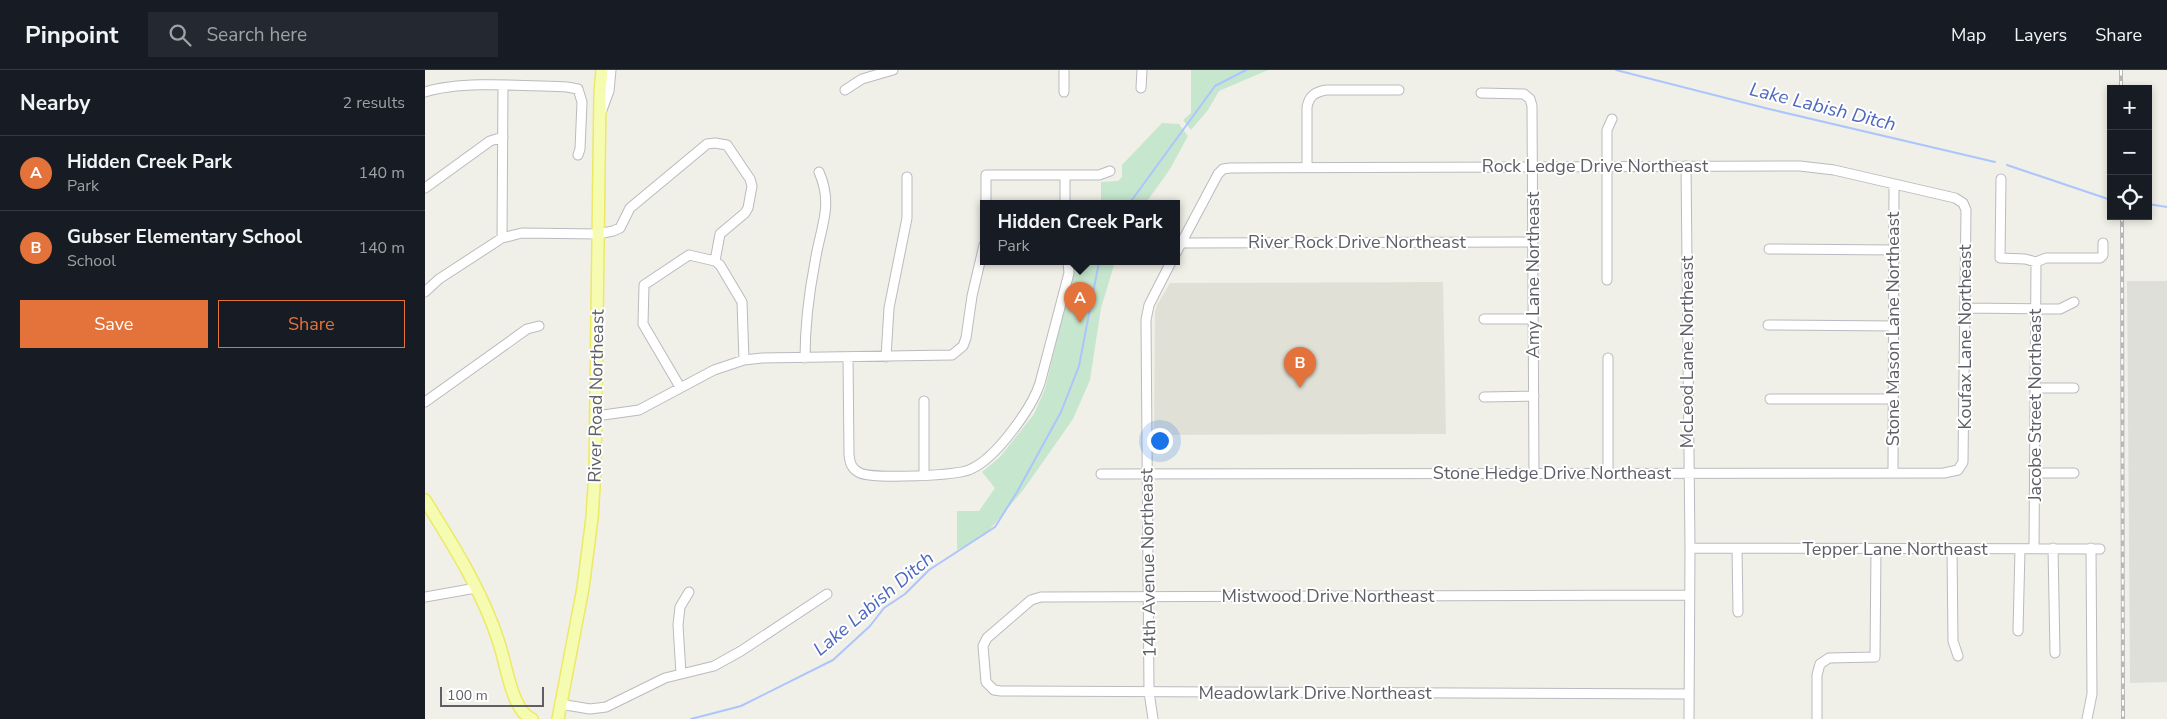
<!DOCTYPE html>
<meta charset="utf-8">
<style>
:root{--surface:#171b24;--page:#242831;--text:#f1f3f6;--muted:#9ea1a6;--line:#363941;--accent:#e3733b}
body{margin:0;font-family:"Nunito Sans",sans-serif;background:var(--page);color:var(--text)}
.controls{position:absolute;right:15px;top:15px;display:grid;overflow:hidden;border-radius:0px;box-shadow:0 2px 8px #0003}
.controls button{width:45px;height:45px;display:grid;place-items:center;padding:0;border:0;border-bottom:1px solid var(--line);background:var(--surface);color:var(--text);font:25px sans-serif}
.scale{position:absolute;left:15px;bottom:12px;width:104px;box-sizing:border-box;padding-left:5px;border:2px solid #5f6067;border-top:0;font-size:14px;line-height:18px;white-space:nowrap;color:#5f6067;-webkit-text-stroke:4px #fff;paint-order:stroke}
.you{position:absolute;left:734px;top:370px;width:18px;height:18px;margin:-12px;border:4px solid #fff;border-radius:50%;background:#1a73e8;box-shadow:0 0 0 8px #1a73e833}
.badge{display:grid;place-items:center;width:32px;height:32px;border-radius:50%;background:var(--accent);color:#fff;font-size:16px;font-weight:700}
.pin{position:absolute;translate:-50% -41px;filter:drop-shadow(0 1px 2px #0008)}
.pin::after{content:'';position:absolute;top:26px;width:18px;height:15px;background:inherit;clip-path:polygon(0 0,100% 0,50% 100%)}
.popup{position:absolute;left:555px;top:130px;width:200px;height:65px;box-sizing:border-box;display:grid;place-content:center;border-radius:0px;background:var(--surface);filter:drop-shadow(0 1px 4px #0005);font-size:16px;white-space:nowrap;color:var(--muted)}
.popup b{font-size:19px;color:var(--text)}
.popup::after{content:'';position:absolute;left:50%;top:100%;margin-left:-10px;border:10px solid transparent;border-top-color:var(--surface)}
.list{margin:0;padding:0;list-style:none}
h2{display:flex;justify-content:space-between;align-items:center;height:65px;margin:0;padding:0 20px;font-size:21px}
h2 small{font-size:16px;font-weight:400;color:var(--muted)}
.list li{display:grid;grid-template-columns:32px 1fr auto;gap:15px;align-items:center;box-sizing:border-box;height:75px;padding:0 20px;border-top:1px solid var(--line)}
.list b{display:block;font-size:19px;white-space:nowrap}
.list p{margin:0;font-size:16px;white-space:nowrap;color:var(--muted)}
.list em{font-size:16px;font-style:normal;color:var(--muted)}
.actions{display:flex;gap:10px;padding:15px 20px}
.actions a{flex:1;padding:11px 0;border:1px solid var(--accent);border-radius:0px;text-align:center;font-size:18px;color:var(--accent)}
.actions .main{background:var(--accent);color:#fff}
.icon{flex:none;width:28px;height:28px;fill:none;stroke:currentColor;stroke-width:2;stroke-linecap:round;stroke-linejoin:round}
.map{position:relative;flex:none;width:1742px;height:649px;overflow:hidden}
header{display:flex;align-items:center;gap:30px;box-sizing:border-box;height:70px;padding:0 25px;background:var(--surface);border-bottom:1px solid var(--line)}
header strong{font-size:24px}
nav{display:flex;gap:28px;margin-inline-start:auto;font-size:18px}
.search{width:350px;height:45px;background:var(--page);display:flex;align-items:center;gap:12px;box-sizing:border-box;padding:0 18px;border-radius:0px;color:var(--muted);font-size:19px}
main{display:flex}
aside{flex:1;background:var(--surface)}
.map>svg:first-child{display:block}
.industrial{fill:#dfdfda}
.education{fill:#e0e0d6}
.green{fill:#c6e6ce}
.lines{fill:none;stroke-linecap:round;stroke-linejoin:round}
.stream{stroke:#acc5fc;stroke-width:2}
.minor-casing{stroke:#babac0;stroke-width:11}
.major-casing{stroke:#ece965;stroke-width:14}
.minor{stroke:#fff;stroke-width:9}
.major{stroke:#f5fcb1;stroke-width:11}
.rail-casing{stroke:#b8b8b9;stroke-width:4}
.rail{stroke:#fff;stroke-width:2;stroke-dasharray:5.5;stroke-linecap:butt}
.labels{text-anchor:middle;stroke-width:4;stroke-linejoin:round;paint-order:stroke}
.street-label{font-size:18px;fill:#5f6067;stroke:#fff}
.water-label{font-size:19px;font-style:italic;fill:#4e68c0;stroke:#fff}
</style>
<header>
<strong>Pinpoint</strong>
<div class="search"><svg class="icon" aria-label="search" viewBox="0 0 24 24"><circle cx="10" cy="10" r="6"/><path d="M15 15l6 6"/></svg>Search here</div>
<nav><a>Map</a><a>Layers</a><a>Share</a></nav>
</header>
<main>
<aside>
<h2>Nearby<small>2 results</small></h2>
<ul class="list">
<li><span class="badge">A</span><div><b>Hidden Creek Park</b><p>Park</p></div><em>140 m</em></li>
<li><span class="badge">B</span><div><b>Gubser Elementary School</b><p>School</p></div><em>140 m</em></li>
</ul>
<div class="actions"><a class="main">Save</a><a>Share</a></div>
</aside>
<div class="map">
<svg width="1742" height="649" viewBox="0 0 1742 649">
<rect width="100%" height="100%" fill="#f0f0e8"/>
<path class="industrial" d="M1702,211h40v401l-37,1z"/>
<path class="education" d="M1018,212l3,152 -292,1 1,-123 2,-7 13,-22z"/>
<path class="green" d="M766,0h77l-49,21 -11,19 -17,20 -8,-10 8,-7z
M737,53l17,1 9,12 -18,33 -25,35h-44v-22l17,-1 4,-4v-12z
M650,192h40l-14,46 -11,72 -17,39 -49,70 -39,46 -28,15v-39h22l16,-23 -13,-16 18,-15 34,-43 11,-25z"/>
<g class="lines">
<path class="stream" d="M1191,0l153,39 226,53
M1582,95l104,35
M704,134l86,-118 31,-16
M1723,134l19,3
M266,649l50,-13 92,-46 37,-34 14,-18 21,-14 24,-24 66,-43 22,-35 44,-80 18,-46 20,-104"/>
<defs>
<path id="minor" d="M716,18l1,-18
M420,20l17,-11 31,-9
M0,22c37,-12 102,-6 142,-5l11,2 4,13 -2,47 -2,6
M639,22v-22
M1056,23l43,1 6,5 2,7 2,367
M177,40l7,-19 2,-21
M1261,96l4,382 -1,171
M882,97v-60c2,-11 8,-15 19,-17h73
M640,105v29
M1576,109l-1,79 25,1 11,3 10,-4h54l3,-3v-12
M0,118l65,-47 13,-4
M561,134v-29h113l11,-4
M77,168l1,-152
M756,173l352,-1
M1344,179l124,1
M1182,210v-150l5,-11
M0,222l14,-13 63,-41 20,-5 76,1 15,-3 7,-3 10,-20 77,-64 8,-1 12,2 23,34 2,7 -4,22 -3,5 -25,21 -5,27
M1540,238l95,1 14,-7
M1059,249h49
M1343,255l125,1
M423,287l1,98c1,9 3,14 11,18 13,6 98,3 111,-4 25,-11 61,-61 69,-86l29,-110 -1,-11
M461,287l3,-49 18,-90v-41
M380,288c0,-32 4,-65 10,-96 5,-34 19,-56 4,-90
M255,317l-37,-63 1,-39 45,-30 26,6 5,4 22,37 2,58
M1610,318h39
M1059,327l50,-1
M1345,329h123
M499,331v73
M0,332l102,-73 12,-3
M171,346l43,-6 75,-40 30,-10 18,-2 190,-3 11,-9 3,-8 6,-42 12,-51
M1183,403v-115
M1468,403l1,-289
M1610,403h39
M676,404l843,-1 14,-3 5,-8 3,-252 -3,-7 -8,-5 -121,-28 -34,-4 -570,2 -7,1 -5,5 -42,79
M1265,478l410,1
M1609,478l2,-286
M1628,478l2,105
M1312,479l1,63
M1527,479l1,92 5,15
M0,527l51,-9
M1593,561l2,-82
M256,604l-3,-49 2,-18 9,-15
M1264,624l-688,-3 -7,-1 -8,-8 -3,-36 4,-8 44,-38 10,-3 648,-2
M135,634l30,5 16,-2 59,-29 49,-12 27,-15 86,-57
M728,649l-4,-27 -3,-372 3,-15 22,-43
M1392,649v-44l3,-11 9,-6 46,-1 1,-108
M1662,649l5,-25 -1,-146"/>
<path id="major" d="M0,430c28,45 58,92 74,143 7,20 13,69 33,76
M133,649l25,-131 9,-70 3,-47 5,-378 2,-23"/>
</defs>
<use href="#minor" class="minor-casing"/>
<use href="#major" class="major-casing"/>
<use href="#minor" class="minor"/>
<use href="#major" class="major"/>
<defs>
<path id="rail" d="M1696,0v19
M1697,146l1,503"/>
</defs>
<use href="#rail" class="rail-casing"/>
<use href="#rail" class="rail"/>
</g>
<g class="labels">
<g class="street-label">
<text x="1170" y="102">Rock Ledge Drive Northeast</text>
<text x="932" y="178">River Rock Drive Northeast</text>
<text transform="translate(1108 205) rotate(-90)" y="6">Amy Lane Northeast</text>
<text transform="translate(1468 259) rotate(-90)" y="6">Stone Mason Lane Northeast</text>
<text transform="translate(1540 267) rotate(-90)" y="6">Koufax Lane Northeast</text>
<text transform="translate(1262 282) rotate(-90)" y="6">McLeod Lane Northeast</text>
<text transform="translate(171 326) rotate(-89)" y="6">River Road Northeast</text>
<text transform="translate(1610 335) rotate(-90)" y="6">Jacobe Street Northeast</text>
<text x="1127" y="409">Stone Hedge Drive Northeast</text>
<text x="1470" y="485">Tepper Lane Northeast</text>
<text transform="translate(723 493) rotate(-91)" y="6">14th Avenue Northeast</text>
<text x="903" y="532">Mistwood Drive Northeast</text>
<text x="890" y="629">Meadowlark Drive Northeast</text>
</g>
<g class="water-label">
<text transform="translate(1398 36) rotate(14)" y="7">Lake Labish Ditch</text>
<text transform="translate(448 533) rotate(-40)" y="7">Lake Labish Ditch</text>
</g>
</g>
</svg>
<div class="controls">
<button>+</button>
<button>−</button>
<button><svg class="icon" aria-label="locate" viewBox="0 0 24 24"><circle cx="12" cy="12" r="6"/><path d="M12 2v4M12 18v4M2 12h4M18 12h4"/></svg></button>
</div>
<div class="scale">100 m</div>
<div class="you"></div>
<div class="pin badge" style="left:655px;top:253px">A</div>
<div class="popup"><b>Hidden Creek Park</b>Park</div>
<div class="pin badge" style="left:875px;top:318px">B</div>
</div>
</main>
